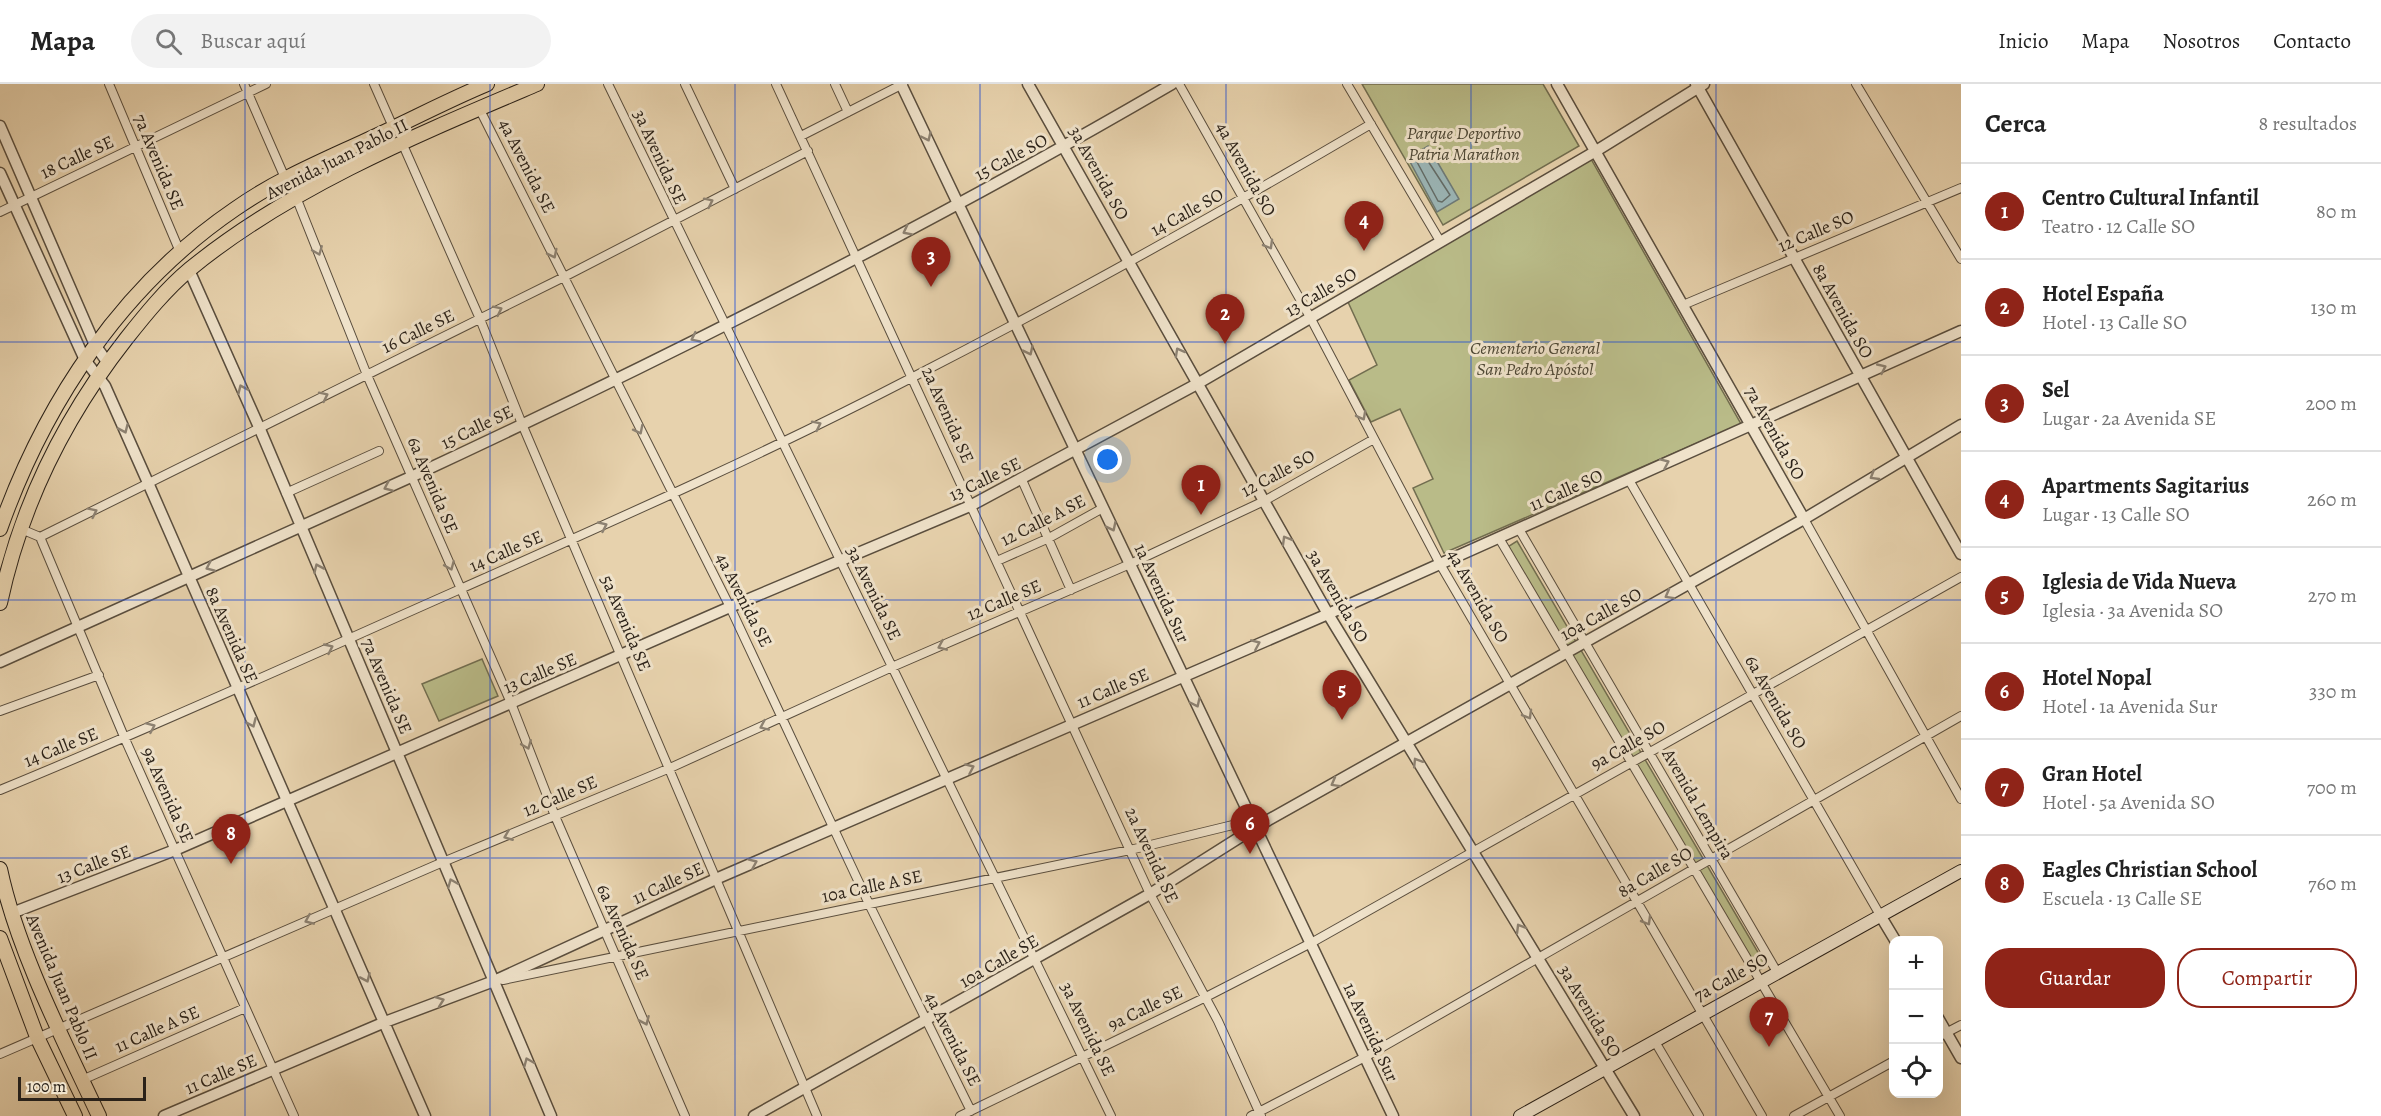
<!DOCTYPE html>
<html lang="es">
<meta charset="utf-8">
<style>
:root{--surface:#fff;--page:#f2f2f2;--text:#222;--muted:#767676;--line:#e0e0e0;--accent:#8f2418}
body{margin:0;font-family:Alegreya,serif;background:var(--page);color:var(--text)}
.controls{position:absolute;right:18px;bottom:18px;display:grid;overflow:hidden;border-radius:12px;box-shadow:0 6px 24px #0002}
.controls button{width:54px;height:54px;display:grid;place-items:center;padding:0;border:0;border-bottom:2px solid var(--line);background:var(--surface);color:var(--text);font:30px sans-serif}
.scale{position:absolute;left:18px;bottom:15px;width:128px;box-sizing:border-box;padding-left:6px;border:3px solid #2b2219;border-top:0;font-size:16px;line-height:21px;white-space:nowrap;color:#2b2219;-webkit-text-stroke:4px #efe2ca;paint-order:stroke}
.you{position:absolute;left:1108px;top:376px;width:21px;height:21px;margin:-15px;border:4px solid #fff;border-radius:50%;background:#1a73e8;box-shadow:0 0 0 9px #1a73e833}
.badge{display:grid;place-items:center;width:39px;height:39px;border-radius:50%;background:var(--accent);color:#fff;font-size:20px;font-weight:700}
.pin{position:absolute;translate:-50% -50px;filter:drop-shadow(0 2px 3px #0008)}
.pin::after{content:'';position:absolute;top:32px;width:21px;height:18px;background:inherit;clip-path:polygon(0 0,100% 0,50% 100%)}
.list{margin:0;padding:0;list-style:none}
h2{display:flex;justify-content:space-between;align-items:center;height:78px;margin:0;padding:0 24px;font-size:26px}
h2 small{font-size:20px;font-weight:400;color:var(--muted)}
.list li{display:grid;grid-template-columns:39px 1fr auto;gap:18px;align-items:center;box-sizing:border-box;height:96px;padding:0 24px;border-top:2px solid var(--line)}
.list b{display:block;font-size:22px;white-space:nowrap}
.list p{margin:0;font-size:20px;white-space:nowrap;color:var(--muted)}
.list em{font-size:20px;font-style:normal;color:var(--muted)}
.actions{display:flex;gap:12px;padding:18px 24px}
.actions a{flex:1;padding:14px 0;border:2px solid var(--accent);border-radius:24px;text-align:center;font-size:21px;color:var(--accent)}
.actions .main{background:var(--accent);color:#fff}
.icon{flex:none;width:33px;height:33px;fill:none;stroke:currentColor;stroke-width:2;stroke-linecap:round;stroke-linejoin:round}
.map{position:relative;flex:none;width:1961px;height:1032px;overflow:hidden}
header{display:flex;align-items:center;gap:36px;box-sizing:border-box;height:84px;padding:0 30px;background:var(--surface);border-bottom:2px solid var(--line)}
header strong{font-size:28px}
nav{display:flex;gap:33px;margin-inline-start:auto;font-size:21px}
.search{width:420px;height:54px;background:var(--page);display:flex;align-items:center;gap:15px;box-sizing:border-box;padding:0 21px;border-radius:33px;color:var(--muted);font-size:22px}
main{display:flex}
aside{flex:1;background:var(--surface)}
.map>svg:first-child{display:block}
.green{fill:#b9bb88;stroke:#726e50;stroke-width:1.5}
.water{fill:#9bb5b5;stroke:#6e7a77;stroke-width:1.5}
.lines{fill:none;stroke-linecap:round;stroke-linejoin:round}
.shore{stroke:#636c67;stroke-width:1.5}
.minor-casing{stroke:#5a4e3e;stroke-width:10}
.tertiary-casing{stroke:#5a4e3e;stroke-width:13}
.secondary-casing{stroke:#2b2219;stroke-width:14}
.trunk-casing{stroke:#2b2219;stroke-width:16}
.minor{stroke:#efe2ca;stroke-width:8}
.tertiary{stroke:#efe2ca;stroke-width:10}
.secondary{stroke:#efe2ca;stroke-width:12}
.trunk{stroke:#e7d2ad;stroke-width:14}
.oneway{stroke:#8d8272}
.grid{fill:none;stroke:#1d4ed8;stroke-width:1.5;stroke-opacity:0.55}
.labels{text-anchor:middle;stroke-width:6;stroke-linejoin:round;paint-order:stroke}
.park-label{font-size:18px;font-style:italic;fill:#4e4835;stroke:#efe2ca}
.street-label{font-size:18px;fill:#2b2219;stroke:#efe2ca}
</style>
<header>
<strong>Mapa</strong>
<div class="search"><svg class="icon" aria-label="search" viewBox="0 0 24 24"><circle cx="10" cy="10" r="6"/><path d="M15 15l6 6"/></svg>Buscar aquí</div>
<nav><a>Inicio</a><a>Mapa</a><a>Nosotros</a><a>Contacto</a></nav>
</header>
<main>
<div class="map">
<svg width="1961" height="1032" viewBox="0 0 1961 1032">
<rect width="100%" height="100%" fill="#e7d2ad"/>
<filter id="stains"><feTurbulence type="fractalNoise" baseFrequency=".00333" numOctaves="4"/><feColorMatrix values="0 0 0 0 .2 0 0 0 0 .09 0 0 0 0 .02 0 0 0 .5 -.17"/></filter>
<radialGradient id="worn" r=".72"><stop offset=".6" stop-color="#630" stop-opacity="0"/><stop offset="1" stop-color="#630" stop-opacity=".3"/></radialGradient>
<path class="green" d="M1362,0h181l36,62 -136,79z
M1591,75l150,265 -297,129 -31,-65 20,-9 -33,-70 -29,13 -22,-42 28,-15 -29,-63z
M1517,457l249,425 -11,7 -249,-425z
M482,575l16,37 -59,25 -17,-37z"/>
<path class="water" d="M1428,62l31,53 -22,13 -29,-54z"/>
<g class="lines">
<path class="shore" d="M1424,71l26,40 -8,7 -4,-1 -21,-39z"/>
<defs>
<path id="minor" d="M109,0l71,168
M244,0l41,94
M374,0l19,43
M608,0l503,1032
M685,0l50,105
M776,0l374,810 68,127 43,95
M835,0l13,28
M1179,0l131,233 130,247 322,552
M1347,0l93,157
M1856,0l105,175
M479,24l251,499 139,297 102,207
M801,52l102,-52
M403,61l77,174 42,105 295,692
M296,113l71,178 144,328 44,113 130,300
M0,128l266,-128
M1683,221l278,-117
M1022,396l49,110
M1629,396l251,435
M286,409l93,-42
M1804,435l157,280
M21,445l19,8 85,202 169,377
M1519,445l258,443
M40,453l524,-260 244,-126
M1499,454l341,578
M997,477l52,-23 54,-30
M0,627l99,-36
M0,706c154,-63 305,-132 456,-199 155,-69 309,-137 459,-215 154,-79 306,-164 456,-252
M503,896l627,-130 111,-27 15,4
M1938,953l23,-12
M1654,956l45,76
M0,970l443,-192 227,-94 222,-101 238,-103 134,-63 110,-62
M82,996l163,-72
M960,1032l246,-119 105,-54 650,-366
M1251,1032l114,-59 596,-341
M1794,1032l100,-55"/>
<path id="tertiary" d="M901,0l492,1032
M1028,0l300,530 306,502
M1557,0l247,435
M1696,0l265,470
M0,42l95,219 13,18
M0,89l85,187 20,26 44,99 276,631
M189,186l70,157 292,689
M0,578c137,-63 276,-123 413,-186 258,-120 514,-249 759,-392
M12,829l163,-63 555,-243 240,-101 227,-122 399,-233 108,-67
M1880,831l15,25
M1938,934l23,40
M164,1032l221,-94 109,-41 224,-103 610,-264 633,-283
M754,1032l396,-222 106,-67 548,-308 157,-94"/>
<path id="secondary" d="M1520,1032l441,-245"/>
<path id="trunk" d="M0,445c45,-127 122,-243 235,-320 41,-29 87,-48 132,-69 40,-18 79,-39 120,-56
M0,519c21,-98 64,-185 126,-264 19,-24 40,-50 64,-70 100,-82 229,-135 347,-185
M0,785c17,81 64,172 99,247
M0,854l37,99 38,79"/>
</defs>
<use href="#minor" class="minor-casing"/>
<use href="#tertiary" class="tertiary-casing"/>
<use href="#secondary" class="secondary-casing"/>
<use href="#trunk" class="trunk-casing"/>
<use href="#minor" class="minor"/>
<use href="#tertiary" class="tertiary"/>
<use href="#secondary" class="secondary"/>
<use href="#trunk" class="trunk"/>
</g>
<defs><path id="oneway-chevron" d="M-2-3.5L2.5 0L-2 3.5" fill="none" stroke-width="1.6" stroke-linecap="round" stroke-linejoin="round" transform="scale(1.5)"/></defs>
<g class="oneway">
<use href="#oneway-chevron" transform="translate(927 53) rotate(65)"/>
<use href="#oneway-chevron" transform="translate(709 118) rotate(-26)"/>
<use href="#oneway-chevron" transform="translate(907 147) rotate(153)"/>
<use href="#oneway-chevron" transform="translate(1269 161) rotate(60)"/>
<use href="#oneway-chevron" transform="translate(318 167) rotate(68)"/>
<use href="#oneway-chevron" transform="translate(553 170) rotate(63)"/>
<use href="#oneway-chevron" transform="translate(498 226) rotate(-26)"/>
<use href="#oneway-chevron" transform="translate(695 254) rotate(154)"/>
<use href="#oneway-chevron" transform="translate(1029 267) rotate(64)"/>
<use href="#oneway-chevron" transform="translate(1179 268) rotate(-119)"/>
<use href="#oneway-chevron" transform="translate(1882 284) rotate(-25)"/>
<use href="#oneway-chevron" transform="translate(242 305) rotate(-114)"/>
<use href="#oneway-chevron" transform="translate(324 312) rotate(-26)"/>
<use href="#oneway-chevron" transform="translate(1362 332) rotate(62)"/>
<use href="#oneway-chevron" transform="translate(817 341) rotate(-26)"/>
<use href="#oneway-chevron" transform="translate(124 345) rotate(66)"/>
<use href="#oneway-chevron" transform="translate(639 346) rotate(63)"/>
<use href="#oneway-chevron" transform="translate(1665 379) rotate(-24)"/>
<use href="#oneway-chevron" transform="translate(1874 392) rotate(149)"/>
<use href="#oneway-chevron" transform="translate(388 403) rotate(156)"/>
<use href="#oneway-chevron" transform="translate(93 428) rotate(-26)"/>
<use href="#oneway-chevron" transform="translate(603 442) rotate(-25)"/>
<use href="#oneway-chevron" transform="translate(1112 443) rotate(64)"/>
<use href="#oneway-chevron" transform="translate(1286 456) rotate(-120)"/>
<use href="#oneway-chevron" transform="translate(450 482) rotate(67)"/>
<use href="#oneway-chevron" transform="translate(210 483) rotate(156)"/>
<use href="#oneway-chevron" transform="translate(318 484) rotate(-114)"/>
<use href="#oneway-chevron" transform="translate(1669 511) rotate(151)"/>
<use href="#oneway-chevron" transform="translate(1256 560) rotate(-23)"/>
<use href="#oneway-chevron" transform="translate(942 562) rotate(157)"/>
<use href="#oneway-chevron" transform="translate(329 564) rotate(-25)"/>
<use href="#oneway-chevron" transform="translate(1196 619) rotate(65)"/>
<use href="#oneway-chevron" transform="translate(1528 631) rotate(60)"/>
<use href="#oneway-chevron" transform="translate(252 639) rotate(66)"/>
<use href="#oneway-chevron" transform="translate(764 642) rotate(156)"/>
<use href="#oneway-chevron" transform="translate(151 643) rotate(-24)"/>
<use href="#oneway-chevron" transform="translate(527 661) rotate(68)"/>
<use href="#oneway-chevron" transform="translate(1417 678) rotate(-122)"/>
<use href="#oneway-chevron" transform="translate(970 684) rotate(-24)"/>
<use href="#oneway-chevron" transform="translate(1335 699) rotate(151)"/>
<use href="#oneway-chevron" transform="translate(508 752) rotate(158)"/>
<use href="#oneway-chevron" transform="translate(753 779) rotate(-23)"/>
<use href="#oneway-chevron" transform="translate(452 799) rotate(-113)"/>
<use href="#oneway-chevron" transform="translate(309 836) rotate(157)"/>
<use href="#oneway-chevron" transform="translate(1647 837) rotate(60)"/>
<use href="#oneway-chevron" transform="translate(1520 844) rotate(-121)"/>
<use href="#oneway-chevron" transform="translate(366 894) rotate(66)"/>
<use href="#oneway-chevron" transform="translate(440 917) rotate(-20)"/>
<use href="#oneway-chevron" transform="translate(645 937) rotate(66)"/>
<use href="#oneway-chevron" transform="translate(528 978) rotate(-113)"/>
</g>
<path class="grid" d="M245,0v1032M490,0v1032M735,0v1032M980,0v1032M1226,0v1032M1471,0v1032M1716,0v1032M0,258h1961M0,516h1961M0,774h1961"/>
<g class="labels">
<g class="park-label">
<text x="1464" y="55">Parque Deportivo<tspan x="1464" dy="21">Patria Marathon</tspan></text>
<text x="1535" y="270">Cementerio General<tspan x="1535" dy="21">San Pedro Apóstol</tspan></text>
</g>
<g class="street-label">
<text transform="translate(77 73) rotate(-25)" y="6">18 Calle SE</text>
<text transform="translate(660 73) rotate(65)" y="6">3a Avenida SE</text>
<text transform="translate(1011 73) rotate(-28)" y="6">15 Calle SO</text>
<text transform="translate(337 75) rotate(-27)" y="6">Avenida Juan Pablo II</text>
<text transform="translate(159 78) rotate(67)" y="6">7a Avenida SE</text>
<text transform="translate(527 82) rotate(63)" y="6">4a Avenida SE</text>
<text transform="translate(1246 85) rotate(61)" y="6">4a Avenida SO</text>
<text transform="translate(1099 89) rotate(61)" y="6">3a Avenida SO</text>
<text transform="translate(1187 128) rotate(-29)" y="6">14 Calle SO</text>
<text transform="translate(1816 147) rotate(-23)" y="6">12 Calle SO</text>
<text transform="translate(1321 208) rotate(-30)" y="6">13 Calle SO</text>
<text transform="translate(1843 227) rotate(61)" y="6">8a Avenida SO</text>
<text transform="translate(418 247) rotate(-26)" y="6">16 Calle SE</text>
<text transform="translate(948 331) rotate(66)" y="6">2a Avenida SE</text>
<text transform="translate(477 343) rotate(-26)" y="6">15 Calle SE</text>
<text transform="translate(1775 349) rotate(61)" y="6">7a Avenida SO</text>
<text transform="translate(1278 389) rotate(-28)" y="6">12 Calle SO</text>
<text transform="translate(985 395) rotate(-26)" y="6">13 Calle SE</text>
<text transform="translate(433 401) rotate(67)" y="6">6a Avenida SE</text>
<text transform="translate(1566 406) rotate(-24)" y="6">11 Calle SO</text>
<text transform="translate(1043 436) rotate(-27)" y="6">12 Calle A SE</text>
<text transform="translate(506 467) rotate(-24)" y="6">14 Calle SE</text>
<text transform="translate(874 509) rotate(64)" y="6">3a Avenida SE</text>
<text transform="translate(1162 509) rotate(65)" y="6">1a Avenida Sur</text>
<text transform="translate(1338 512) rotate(60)" y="6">3a Avenida SO</text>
<text transform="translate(1478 512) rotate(60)" y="6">4a Avenida SO</text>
<text transform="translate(744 516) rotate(63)" y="6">4a Avenida SE</text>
<text transform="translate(1004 516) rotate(-23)" y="6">12 Calle SE</text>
<text transform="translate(1601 530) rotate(-29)" y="6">10a Calle SO</text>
<text transform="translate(626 539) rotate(67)" y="6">5a Avenida SE</text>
<text transform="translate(232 551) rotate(66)" y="6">8a Avenida SE</text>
<text transform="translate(540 589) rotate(-23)" y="6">13 Calle SE</text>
<text transform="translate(387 602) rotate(67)" y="6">7a Avenida SE</text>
<text transform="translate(1113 604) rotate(-23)" y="6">11 Calle SE</text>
<text transform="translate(1776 618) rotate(60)" y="6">6a Avenida SO</text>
<text transform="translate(1628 661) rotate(-29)" y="6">9a Calle SO</text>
<text transform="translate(61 663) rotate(-22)" y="6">14 Calle SE</text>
<text transform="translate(168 711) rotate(66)" y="6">9a Avenida SE</text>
<text transform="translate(560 712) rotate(-23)" y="6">12 Calle SE</text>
<text transform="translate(1698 720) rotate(60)" y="6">Avenida Lempira</text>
<text transform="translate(1152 771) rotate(65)" y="6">2a Avenida SE</text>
<text transform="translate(94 780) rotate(-21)" y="6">13 Calle SE</text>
<text transform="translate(1655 788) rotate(-30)" y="6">8a Calle SO</text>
<text transform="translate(668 799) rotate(-25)" y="6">11 Calle SE</text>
<text transform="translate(872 802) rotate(-12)" y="6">10a Calle A SE</text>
<text transform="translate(623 848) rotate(66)" y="6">6a Avenida SE</text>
<text transform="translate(999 877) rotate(-30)" y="6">10a Calle SE</text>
<text transform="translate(1731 893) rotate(-29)" y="6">7a Calle SO</text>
<text transform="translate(62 903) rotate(67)" y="6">Avenida Juan Pablo II</text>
<text transform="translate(1145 924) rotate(-26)" y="6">9a Calle SE</text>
<text transform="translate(1590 927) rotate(59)" y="6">3a Avenida SO</text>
<text transform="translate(157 945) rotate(-24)" y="6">11 Calle A SE</text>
<text transform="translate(1088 945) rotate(64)" y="6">3a Avenida SE</text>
<text transform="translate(1371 948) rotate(65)" y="6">1a Avenida Sur</text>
<text transform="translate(953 955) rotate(63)" y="6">4a Avenida SE</text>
<text transform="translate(221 990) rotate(-23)" y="6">11 Calle SE</text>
</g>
</g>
<rect width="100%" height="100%" filter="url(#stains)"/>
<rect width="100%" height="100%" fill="url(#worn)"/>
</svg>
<div class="controls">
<button>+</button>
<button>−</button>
<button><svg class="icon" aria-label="locate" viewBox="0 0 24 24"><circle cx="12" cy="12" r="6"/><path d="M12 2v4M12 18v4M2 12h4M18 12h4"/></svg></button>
</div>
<div class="scale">100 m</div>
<div class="you"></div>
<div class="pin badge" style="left:1201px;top:431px">1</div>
<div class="pin badge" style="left:1225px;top:260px">2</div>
<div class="pin badge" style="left:931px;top:203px">3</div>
<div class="pin badge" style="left:1364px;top:167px">4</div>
<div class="pin badge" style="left:1342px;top:636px">5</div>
<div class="pin badge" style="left:1250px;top:770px">6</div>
<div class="pin badge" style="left:1769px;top:963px">7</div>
<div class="pin badge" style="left:231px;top:780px">8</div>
</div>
<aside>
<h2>Cerca<small>8 resultados</small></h2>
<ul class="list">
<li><span class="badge">1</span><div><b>Centro Cultural Infantil</b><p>Teatro · 12 Calle SO</p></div><em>80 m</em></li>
<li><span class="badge">2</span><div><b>Hotel España</b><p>Hotel · 13 Calle SO</p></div><em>130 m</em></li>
<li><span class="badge">3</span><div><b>Sel</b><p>Lugar · 2a Avenida SE</p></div><em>200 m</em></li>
<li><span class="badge">4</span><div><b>Apartments Sagitarius</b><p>Lugar · 13 Calle SO</p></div><em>260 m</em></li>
<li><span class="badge">5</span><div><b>Iglesia de Vida Nueva</b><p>Iglesia · 3a Avenida SO</p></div><em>270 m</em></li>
<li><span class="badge">6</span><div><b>Hotel Nopal</b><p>Hotel · 1a Avenida Sur</p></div><em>330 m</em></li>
<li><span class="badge">7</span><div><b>Gran Hotel</b><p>Hotel · 5a Avenida SO</p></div><em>700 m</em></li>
<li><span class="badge">8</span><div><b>Eagles Christian School</b><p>Escuela · 13 Calle SE</p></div><em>760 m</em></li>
</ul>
<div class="actions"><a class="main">Guardar</a><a>Compartir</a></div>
</aside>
</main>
